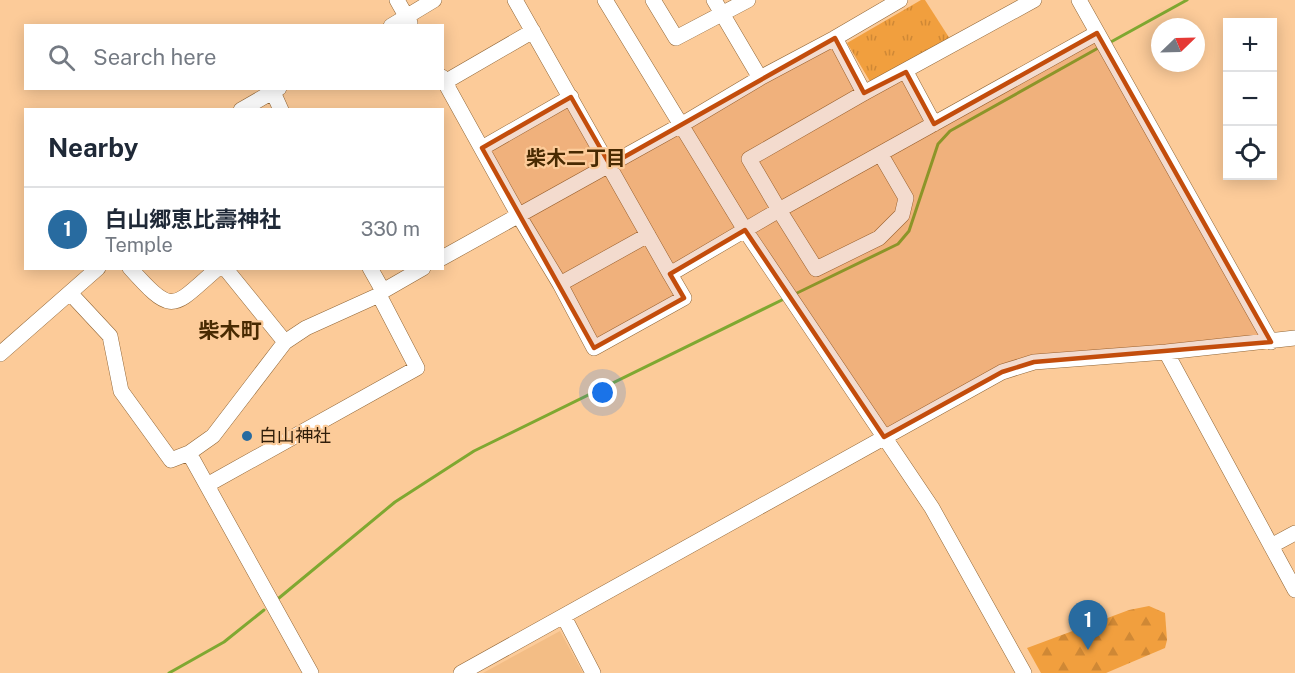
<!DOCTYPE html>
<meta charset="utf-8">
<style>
:root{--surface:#fff;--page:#f6f6f7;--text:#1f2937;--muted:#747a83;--line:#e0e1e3;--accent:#286ba0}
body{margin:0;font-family:"Public Sans","Noto Sans JP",sans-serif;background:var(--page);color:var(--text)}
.controls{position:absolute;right:18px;top:18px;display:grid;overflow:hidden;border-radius:0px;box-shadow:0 3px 15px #0003}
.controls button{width:54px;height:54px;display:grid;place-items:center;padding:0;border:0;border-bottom:2px solid var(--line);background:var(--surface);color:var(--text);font:30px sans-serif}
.compass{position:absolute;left:1151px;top:18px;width:54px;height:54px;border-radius:50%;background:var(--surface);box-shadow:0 3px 15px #0003;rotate:67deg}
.you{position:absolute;left:603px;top:393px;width:21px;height:21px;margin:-15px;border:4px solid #fff;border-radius:50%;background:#1a73e8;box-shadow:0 0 0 9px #1a73e833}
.badge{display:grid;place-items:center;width:39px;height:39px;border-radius:50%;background:var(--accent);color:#fff;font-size:20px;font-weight:700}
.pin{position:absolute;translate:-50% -50px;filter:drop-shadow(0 2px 3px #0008)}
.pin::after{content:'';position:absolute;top:32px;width:21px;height:18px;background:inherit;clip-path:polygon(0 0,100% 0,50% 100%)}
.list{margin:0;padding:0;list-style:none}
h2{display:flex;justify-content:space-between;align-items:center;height:78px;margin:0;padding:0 24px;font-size:26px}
h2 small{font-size:20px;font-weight:400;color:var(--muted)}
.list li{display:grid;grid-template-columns:39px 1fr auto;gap:18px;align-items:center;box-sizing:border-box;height:84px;padding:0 24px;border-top:2px solid var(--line)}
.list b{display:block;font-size:22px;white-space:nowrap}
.list p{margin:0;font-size:20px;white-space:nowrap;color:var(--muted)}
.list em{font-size:20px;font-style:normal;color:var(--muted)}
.icon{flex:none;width:33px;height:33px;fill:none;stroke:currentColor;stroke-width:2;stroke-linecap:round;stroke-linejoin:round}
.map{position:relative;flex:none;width:1295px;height:673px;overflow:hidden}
.search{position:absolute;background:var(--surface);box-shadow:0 3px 15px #0003;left:24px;top:24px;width:420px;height:66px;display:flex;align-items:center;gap:15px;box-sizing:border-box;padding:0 21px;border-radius:0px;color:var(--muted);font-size:22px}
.panel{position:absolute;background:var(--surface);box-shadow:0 3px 15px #0003;left:24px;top:108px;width:420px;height:162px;border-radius:0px}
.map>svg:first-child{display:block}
.built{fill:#f3bd85}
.forest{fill:url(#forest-firs)}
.park{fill:url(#park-tufts)}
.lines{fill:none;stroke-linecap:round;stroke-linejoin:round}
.stream{stroke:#7fa831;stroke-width:3}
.minor-casing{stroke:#916636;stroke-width:16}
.minor{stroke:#fff;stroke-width:15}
.marked{fill:#c34d0c;fill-opacity:0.2;stroke:#c34d0c;stroke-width:4.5;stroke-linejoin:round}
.poi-dot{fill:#286ba0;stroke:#fccb99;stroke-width:2}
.labels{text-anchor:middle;stroke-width:4.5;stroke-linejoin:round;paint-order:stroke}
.poi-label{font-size:18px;fill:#301e0a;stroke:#fccb99;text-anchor:start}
.neighbourhood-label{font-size:20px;font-weight:bold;fill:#482a02;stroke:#fccb99}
.quarter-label{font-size:21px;font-weight:bold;fill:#482a02;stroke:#fccb99}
</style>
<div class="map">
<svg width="1295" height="673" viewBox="0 0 1295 673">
<defs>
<pattern id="forest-firs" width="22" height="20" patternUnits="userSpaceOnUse" patternTransform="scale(1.5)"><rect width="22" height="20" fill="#f19f3e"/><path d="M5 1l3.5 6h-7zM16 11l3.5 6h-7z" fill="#cf8835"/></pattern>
<pattern id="park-tufts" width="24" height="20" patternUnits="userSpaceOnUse" patternTransform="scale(1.5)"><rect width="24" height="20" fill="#f19f3e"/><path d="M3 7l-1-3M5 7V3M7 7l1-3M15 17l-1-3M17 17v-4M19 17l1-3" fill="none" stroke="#cf8835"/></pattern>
</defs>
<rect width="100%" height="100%" fill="#fccb99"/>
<path class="built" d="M560,631l23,42h-100z"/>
<path class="forest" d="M1149,606l16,7 2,27 -2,8 -59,25h-65l-14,-25 102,-38z"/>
<path class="park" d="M921,0h4l25,39 -79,44 -24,-40z"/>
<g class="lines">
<path class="stream" d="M1109,43l78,-43
M795,294l103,-50 11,-13 29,-87 12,-13 150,-84
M279,598l116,-96 79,-51 312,-153
M169,673l55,-31 40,-32"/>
<defs>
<path id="minor" d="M397,0l13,23
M515,0l155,274 109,-64 -30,-51 115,-66 170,-93
M605,0l140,230 187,278 92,165
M653,0l23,38 72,-38
M714,0l46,78
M1079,0l192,342
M391,26l43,-26
M835,38l29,55
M906,72l28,52
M442,77l77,139 41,68 34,64 90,-50 -14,-24
M445,82l88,-51
M273,92l8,18
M241,110l38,-22
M482,148l89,-51
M881,155l25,43 -4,17 -23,23 -63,31 -37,-59 318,-177
M442,258l239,-133 79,-47 75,-40 65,-38
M130,268c44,49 42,40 88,0
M225,268l60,74
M370,268l13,23
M560,284l88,-49
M70,293l40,43 11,55 50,69 18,-7 122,220
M1166,352l129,238
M0,354l98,-86
M189,453l24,-17 72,-94 21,-14 73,-33 4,-4 40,-23
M207,485l210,-117 -38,-73
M1271,546l24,-13
M564,617l29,56
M461,673l541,-301 32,-10 132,-10 129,-14"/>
</defs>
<use href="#minor" class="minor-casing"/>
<use href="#minor" class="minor"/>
</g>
<path class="marked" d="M1097,33l174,309 -237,20 -32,10 -118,65 -139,-207 -75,44 14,24 -90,50 -112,-200 89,-51 39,68 225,-127 29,55 42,-21 28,52z"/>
<circle class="poi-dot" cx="247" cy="436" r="6"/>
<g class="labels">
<g class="poi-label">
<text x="259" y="442">白山神社</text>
</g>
<g class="neighbourhood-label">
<text x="576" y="165">柴木二丁目</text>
</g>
<g class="quarter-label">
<text x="230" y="338">柴木町</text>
</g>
</g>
</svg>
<div class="controls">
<button>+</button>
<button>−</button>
<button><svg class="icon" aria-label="locate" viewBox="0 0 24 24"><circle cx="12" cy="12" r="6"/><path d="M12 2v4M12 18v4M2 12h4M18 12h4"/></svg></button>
</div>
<svg class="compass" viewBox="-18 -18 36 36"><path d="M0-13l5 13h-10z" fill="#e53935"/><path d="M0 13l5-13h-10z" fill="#747a83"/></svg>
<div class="you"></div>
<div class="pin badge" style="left:1088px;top:650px">1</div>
<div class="search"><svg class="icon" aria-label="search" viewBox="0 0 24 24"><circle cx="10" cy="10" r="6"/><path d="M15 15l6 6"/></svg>Search here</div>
<section class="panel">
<h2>Nearby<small></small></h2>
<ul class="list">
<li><span class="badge">1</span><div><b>白山郷恵比壽神社</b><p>Temple</p></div><em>330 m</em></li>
</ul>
</section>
</div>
